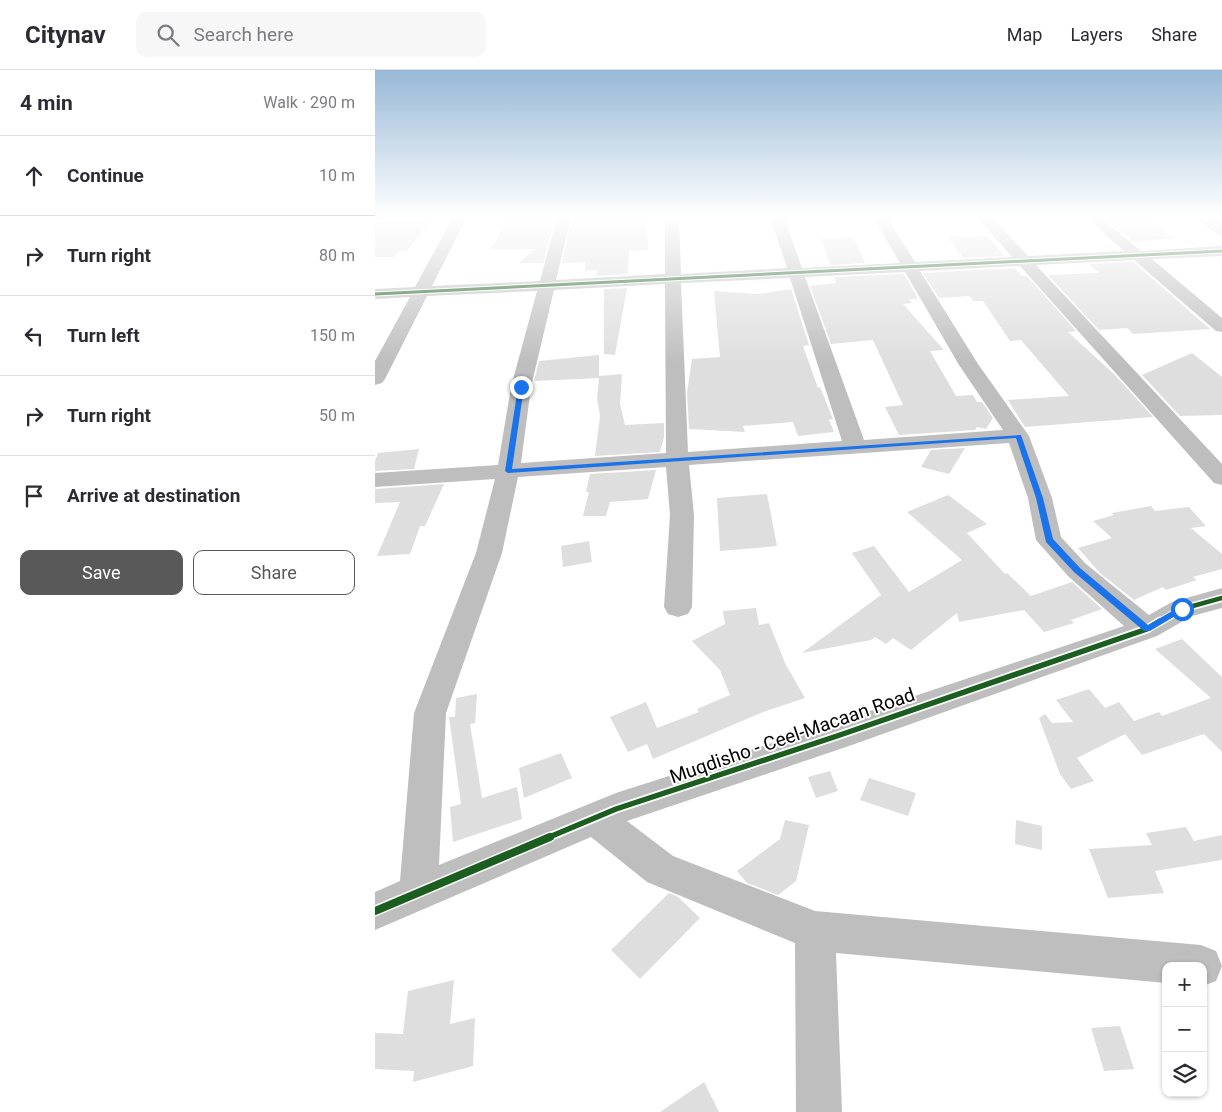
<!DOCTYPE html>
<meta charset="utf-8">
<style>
:root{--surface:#fff;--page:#f7f7f7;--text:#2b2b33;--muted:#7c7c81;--line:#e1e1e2;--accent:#595959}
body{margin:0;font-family:Roboto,sans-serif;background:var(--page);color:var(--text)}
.controls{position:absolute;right:15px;bottom:15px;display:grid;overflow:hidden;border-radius:10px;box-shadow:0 1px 4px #0004}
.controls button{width:45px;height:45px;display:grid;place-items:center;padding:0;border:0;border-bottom:1px solid var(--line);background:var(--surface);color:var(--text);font:25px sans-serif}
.stop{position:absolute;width:15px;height:15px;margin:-11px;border:4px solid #1a73e8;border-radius:50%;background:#fff}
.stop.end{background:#1a73e8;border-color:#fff;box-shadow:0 1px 5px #0008}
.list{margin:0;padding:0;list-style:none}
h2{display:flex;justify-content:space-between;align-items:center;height:65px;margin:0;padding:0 20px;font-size:21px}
h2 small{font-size:16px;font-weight:400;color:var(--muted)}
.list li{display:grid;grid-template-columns:32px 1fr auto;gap:15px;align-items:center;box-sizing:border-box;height:80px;padding:0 20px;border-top:1px solid var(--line)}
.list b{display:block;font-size:19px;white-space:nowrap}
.list em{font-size:16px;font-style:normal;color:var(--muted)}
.actions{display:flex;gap:10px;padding:15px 20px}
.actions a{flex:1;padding:11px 0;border:1px solid var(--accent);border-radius:10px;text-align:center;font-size:18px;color:var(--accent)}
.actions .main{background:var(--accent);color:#fff}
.icon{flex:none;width:28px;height:28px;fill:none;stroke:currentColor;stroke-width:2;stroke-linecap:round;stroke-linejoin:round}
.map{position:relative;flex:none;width:847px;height:1042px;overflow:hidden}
header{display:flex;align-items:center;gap:30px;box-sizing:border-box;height:70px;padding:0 25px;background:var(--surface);border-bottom:1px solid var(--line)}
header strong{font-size:24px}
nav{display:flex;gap:28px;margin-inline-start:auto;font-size:18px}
.search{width:350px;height:45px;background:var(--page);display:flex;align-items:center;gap:12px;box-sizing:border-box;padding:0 18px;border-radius:10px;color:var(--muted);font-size:19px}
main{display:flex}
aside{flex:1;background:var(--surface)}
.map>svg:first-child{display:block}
.building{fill:#dedede}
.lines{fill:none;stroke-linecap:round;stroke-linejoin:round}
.minor{fill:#bebebe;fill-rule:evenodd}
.cycleway-far3-casing{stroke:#fff;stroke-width:5}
.cycleway-far2-casing{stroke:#fff;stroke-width:8}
.cycleway-far1-casing{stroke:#fff;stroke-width:9}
.cycleway-casing{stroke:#fff;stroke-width:11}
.cycleway-far3{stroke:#1b5e20;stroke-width:3}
.cycleway-far2{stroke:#1b5e20;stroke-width:4.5}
.cycleway-far1{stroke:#1b5e20;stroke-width:5.5}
.cycleway{stroke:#1b5e20;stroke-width:8}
.route{fill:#1a73e8}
.labels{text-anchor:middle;stroke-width:4;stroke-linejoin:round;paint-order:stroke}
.near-street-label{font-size:19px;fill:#000;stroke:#fff}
</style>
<header>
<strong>Citynav</strong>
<div class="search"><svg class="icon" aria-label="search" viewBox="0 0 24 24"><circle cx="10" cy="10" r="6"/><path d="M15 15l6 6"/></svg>Search here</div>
<nav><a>Map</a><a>Layers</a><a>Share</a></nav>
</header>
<main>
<aside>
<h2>4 min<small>Walk · 290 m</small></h2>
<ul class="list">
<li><svg class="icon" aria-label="ahead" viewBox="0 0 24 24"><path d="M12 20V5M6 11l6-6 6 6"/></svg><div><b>Continue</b></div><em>10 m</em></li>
<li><svg class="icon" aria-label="right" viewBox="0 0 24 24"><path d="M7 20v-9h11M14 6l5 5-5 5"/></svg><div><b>Turn right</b></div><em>80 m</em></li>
<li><svg class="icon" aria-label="left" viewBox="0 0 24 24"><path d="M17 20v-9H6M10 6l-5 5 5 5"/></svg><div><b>Turn left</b></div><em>150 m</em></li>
<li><svg class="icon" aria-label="right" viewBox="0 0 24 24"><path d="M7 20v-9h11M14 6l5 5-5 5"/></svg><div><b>Turn right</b></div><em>50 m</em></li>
<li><svg class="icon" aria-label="arrive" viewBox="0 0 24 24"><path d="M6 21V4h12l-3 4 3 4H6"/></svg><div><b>Arrive at destination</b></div></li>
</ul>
<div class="actions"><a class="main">Save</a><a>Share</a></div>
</aside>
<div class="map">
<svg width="847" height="1042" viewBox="0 0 847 1042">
<rect width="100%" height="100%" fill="#fff"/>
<path class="building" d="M248,147h24l1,33 -19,1 -1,23 -32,2 1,-6 -12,1v-9l-23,1 10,-44z
M729,147h38l32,21 -41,4z
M134,150h45l-11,43h-24l16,-14h-45z
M55,151l-23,30h-8l-5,6h-19v-35z
M612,166l17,20 -41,2 -15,-21z
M479,168l11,25 -35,2 -9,-26z
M758,192l77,67 -77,5 -6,-6 -28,2 -51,-55 51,-2 -10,-9z
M640,198l7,8h5l49,55 -8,1 47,43 38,42 -128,10 -17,-27 61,-4 -48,-56 -11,1 -27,-40h-10l-3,-5 -31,2 -16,-25z
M529,204l14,25h-9l3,4 -9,1 41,46 -14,1 26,45 17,-1 4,7h5l11,16 -7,11 -9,-2 -2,3 -76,5 -14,-28 18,-2 -30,-65 -42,4 -21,-58 26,-3 -2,-6z
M252,218l-12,67 -11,-1v-65z
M416,219l18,56 -6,1 15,42 2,-1 13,32 -4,1 5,12 -36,4 -5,-14 -50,4 2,6 -56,-3 -2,-36 5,-34 28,-2 -6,-66 44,3z
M817,283l30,24v38l-42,1 -38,-41z
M224,285v21l23,-2 -2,30 5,21 39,-2v14l-4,15 -65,4 5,-40 -3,-18 2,-20 -65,3 5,-20z
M590,378l-16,26 -28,-7 10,-17z
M44,379l-5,20 -39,2v-10l3,-8z
M281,400l-8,29 -38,3 -4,14h-23l6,-24h-3l4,-18z
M69,414l-19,42h-5l-10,28 -33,2 23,-54 -25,1v-14z
M392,424l10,52 -57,5 -3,-53z
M573,425l39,29 -20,9 38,41 2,-1 24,23 41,-14 30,27 -31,11 3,3 -30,9 -20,-22 -65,12 -2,-9 -46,37 -18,-12 -7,6 -11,-7 -4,3 -69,13 79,-58 -29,-42 22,-7 35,46 53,-32 -55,-48z
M776,436l4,5 34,-4 17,19 -15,2 31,26v15l-29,8 4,3 -31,10 -3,-3 -29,13 -34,-27 -22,-25 34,-10 -19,-17 21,-6 -2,-2z
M214,471l3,21 -29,5 -2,-21z
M381,538l3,17 10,-2 16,40 20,35 -42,14 -110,47 -6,-15 -19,8 -18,-35 36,-15 11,26 42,-16 -2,-3 33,-14 -10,-25 -28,-29 33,-17 -2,-13z
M807,569l40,38v75l-18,-18 -62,21 -17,-21 -48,24 17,23 -23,8 -11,-15 -21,-56 6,-4 7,9 21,-1 -17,-22 33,-11 16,19 14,-6 15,19 25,-9 3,4 49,-18 -56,-49z
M102,624l-2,29 -5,1 12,74 35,-11 5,32 -69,23 -3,-35 11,-3 -12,-87h6l1,-19z
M186,683l11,25 -48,20 -5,-30z
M455,701l8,20 -22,7 -8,-21z
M494,708l47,15 -8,23 -48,-16z
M410,750l24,5 -13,56 -18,14 -31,-12 -10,-12 43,-32z
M641,750l26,6v24l-27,-6z
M811,757l8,14 28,-6v25l-67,11 9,22 -56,5 -19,-49 63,-4 -6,-12z
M294,823l9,4 22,21 -60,61 -29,-29z
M79,910l-4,44 25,-6 -2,48 -60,16 1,-11 -39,-2v-36l28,1 5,-43z
M745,956l14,43 -30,2 -13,-43z
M329,1012l15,30h-59z"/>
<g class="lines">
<path class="minor" d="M78,147h14l-35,69 108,-5 17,-64h14l-15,63 109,-6v-57h14l2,57 106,-6 -17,-51h14l18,51 98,-5 -27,-46h14l28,45 97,-5 -35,-40h15l36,39 96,-5 -38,-34h15l40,34 81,-5v10l-70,3 70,59v14l-6,-1 -82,-71 -98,5 186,199v21l-8,-2 -194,-217 -100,5 58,93 51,72 23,62 9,39 25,27 63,51 23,-13 50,-14v20l-30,8 -35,20 -308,110 -222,75 46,35 142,55 386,34 15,6 6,15 -6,15 -13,5v-20h-37v17l-330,-30 6,159h-46l-1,-169 -148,-61 -56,-45 -216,93v-38l25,-11 14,-168 62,-160 19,-74 -120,8v-14l123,-8 13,-78 26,-96 -110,5 -42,83 -3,4 -7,2v-24l35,-64 -35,2v-10l40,-2zM530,202l54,93 44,65 -139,10 -59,-163zM415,208l52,163 -154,11 -7,-169zM290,214l1,169 -145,10 10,-76 23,-97zM634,373l19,55 8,42 32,36 56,50 -287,96 -221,71 -177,72 7,-152 56,-160 16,-76 148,-10 4,48 -6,92 4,7 10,3 10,-3 4,-7 2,-92 -5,-50z
M819,147h16l12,8v10l-5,-1z"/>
<defs>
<path id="cycleway-far3" d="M0,224l847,-43"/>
<path id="cycleway-far2" d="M783,553l24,-14 40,-11"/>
<path id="cycleway-far1" d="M172,768l69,-29 221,-73 310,-107 13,-8"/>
<path id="cycleway" d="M0,841l175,-74"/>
</defs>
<use href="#cycleway-far3" class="cycleway-far3-casing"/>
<use href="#cycleway-far2" class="cycleway-far2-casing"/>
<use href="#cycleway-far1" class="cycleway-far1-casing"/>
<use href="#cycleway" class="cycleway-casing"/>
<use href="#cycleway-far3" class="cycleway-far3"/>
<use href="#cycleway-far2" class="cycleway-far2"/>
<use href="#cycleway-far1" class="cycleway-far1"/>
<use href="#cycleway" class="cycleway"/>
</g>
<linearGradient id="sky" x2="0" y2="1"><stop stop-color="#97b8d7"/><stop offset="0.5" stop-color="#fff"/><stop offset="1" stop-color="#fff" stop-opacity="0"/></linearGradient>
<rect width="847" height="293" fill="url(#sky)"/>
<path class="route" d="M146,315l3,2 -12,82 509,-34 22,63 10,41 27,29 68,57 31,-18h6l2,2 -37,22h-6l-70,-59 -28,-30 -10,-44 -20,-60 -508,35 -3,-2 13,-84z"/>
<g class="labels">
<g class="near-street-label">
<text transform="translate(417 665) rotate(-19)" y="7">Muqdisho - Ceel-Macaan Road</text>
</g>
</g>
</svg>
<div class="controls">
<button>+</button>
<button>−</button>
<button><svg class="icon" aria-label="layers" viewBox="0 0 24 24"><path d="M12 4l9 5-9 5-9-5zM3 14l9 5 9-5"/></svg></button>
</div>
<div class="stop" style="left:807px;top:539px"></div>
<div class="stop end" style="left:146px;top:317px"></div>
</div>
</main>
